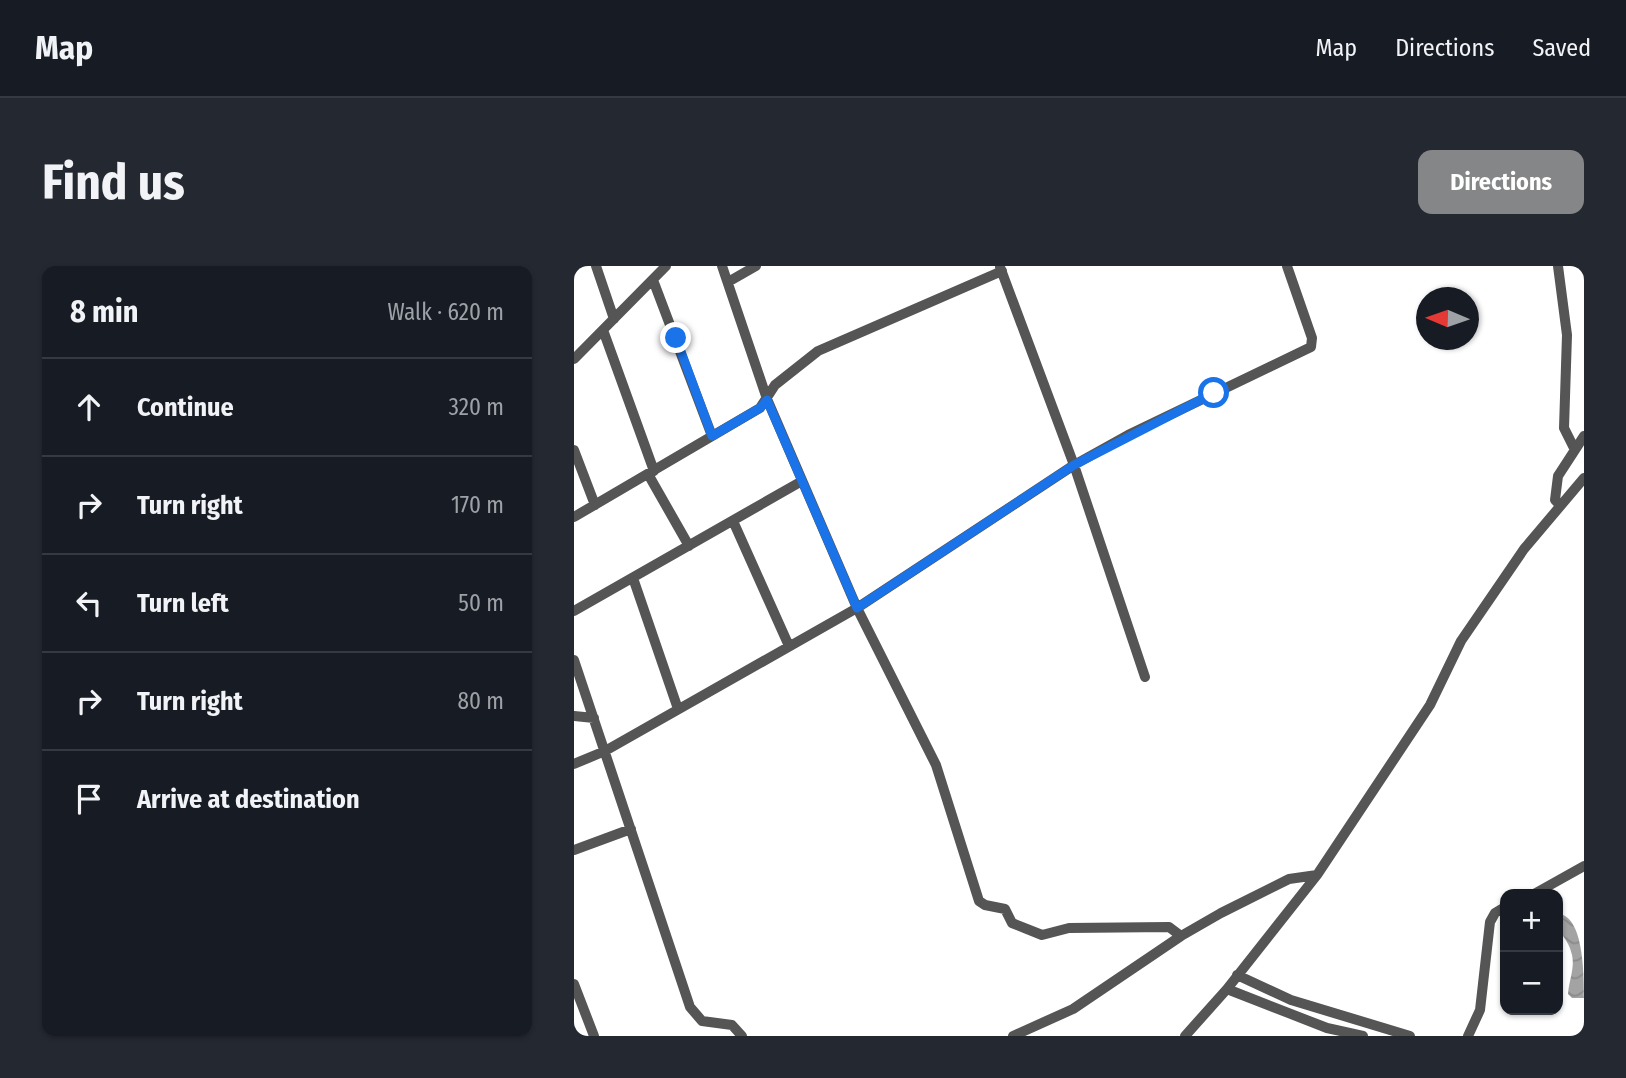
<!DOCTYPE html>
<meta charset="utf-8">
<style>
:root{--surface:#171b24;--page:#242831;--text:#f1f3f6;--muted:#9ea1a6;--line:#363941;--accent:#858687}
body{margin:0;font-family:"Fira Sans Condensed",sans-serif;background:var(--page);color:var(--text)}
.controls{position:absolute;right:21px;bottom:21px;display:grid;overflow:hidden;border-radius:14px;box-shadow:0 2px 5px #0004}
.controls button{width:63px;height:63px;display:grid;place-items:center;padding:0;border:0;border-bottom:2px solid var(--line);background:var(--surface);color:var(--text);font:35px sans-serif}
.compass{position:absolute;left:842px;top:21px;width:63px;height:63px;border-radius:50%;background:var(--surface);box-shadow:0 2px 5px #0004;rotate:272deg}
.stop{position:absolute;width:21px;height:21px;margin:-16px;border:5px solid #1a73e8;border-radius:50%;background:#fff}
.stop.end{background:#1a73e8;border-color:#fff;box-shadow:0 2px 7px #0008}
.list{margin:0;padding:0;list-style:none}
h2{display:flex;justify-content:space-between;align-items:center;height:91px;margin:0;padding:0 28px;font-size:30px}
h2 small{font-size:23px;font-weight:400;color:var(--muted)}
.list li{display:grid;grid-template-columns:46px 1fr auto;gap:21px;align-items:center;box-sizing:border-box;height:98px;padding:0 28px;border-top:2px solid var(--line)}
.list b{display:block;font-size:26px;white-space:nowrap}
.list em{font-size:23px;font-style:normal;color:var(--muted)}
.icon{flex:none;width:38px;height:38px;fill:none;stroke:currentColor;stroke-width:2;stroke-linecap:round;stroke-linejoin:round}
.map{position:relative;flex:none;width:1010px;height:770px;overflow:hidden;border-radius:14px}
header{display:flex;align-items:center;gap:42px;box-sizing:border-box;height:98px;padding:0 35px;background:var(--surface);border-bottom:2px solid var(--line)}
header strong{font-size:33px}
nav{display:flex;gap:38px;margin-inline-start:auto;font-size:24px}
.intro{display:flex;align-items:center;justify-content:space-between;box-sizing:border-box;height:168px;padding:0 42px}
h1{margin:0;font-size:49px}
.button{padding:18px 32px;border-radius:14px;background:var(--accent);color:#fff;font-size:24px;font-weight:700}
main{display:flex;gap:42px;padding:0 42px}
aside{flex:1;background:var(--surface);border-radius:14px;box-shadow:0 2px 5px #0004}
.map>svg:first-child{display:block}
.water{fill:url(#water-waves)}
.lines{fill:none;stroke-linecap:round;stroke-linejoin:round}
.minor{stroke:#555;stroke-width:10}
.route{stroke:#1a73e8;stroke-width:9}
</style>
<header>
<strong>Map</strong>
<nav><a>Map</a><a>Directions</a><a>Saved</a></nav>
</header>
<div class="intro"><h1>Find us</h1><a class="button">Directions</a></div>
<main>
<aside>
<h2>8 min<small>Walk · 620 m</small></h2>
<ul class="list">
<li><svg class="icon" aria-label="ahead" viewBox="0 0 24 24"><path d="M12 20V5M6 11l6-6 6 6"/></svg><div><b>Continue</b></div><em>320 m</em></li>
<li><svg class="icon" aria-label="right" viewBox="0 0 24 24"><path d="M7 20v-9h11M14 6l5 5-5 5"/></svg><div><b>Turn right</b></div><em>170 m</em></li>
<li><svg class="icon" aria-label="left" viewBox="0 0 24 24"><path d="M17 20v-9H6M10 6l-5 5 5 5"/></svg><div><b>Turn left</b></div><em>50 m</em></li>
<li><svg class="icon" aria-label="right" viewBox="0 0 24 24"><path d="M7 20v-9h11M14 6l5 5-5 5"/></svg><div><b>Turn right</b></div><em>80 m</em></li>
<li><svg class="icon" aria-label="arrive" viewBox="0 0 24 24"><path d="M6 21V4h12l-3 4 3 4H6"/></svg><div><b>Arrive at destination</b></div></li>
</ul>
</aside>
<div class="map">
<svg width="1010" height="770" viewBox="0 0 1010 770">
<defs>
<pattern id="water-waves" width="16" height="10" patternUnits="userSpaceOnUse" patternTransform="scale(1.75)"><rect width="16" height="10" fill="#a3a3a3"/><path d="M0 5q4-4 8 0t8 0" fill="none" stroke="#8b8b8b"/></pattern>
</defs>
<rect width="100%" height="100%" fill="#fff"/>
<path class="water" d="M984,648c26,1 26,62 26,84h-12l-4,-4c1,-14 7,-26 4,-39 -4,-19 -14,-17 -14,-41z"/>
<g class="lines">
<path class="minor" d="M22,0l18,53
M148,0l45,133 90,209 79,157 43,136 6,4 20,4 7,14 30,12 27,-7 100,-1 12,9
M984,0l9,69 -3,93 11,22
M426,1l74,198 71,212
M79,14l59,156
M154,16l28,-16
M29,64l51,141
M0,93l92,-93
M0,184l21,55
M74,208l41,72
M986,239l-5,-5 3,-24 26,-40
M0,251l186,-109 15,-23 43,-34 184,-80
M159,255l56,125
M59,312l45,131
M0,345l228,-130
M0,394l116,347 12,14 30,4 10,11
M0,450l20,2
M0,498l31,-13 252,-143 217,-143 54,-30 183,-88 1,-9 -25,-72
M0,584l57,-21
M960,628l50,-28
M663,709l54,25 119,36
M0,718l20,52
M653,723l100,39 36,8
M439,770l60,-27 108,-73 40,-23 68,-34 28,-4
M611,770l42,-47 90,-114 113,-170 31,-64 63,-92 60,-71
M894,770l12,-26 10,-88 5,-9 10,-6"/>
</g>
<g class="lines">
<path class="route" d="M102,72l36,98 48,-28 7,-8 90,208 217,-143 140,-72"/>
</g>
</svg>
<div class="controls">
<button>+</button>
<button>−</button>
</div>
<svg class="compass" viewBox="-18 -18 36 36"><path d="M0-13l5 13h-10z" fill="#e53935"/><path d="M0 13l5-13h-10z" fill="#9ea1a6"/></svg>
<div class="stop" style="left:640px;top:127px"></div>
<div class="stop end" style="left:102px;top:72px"></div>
</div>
</main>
